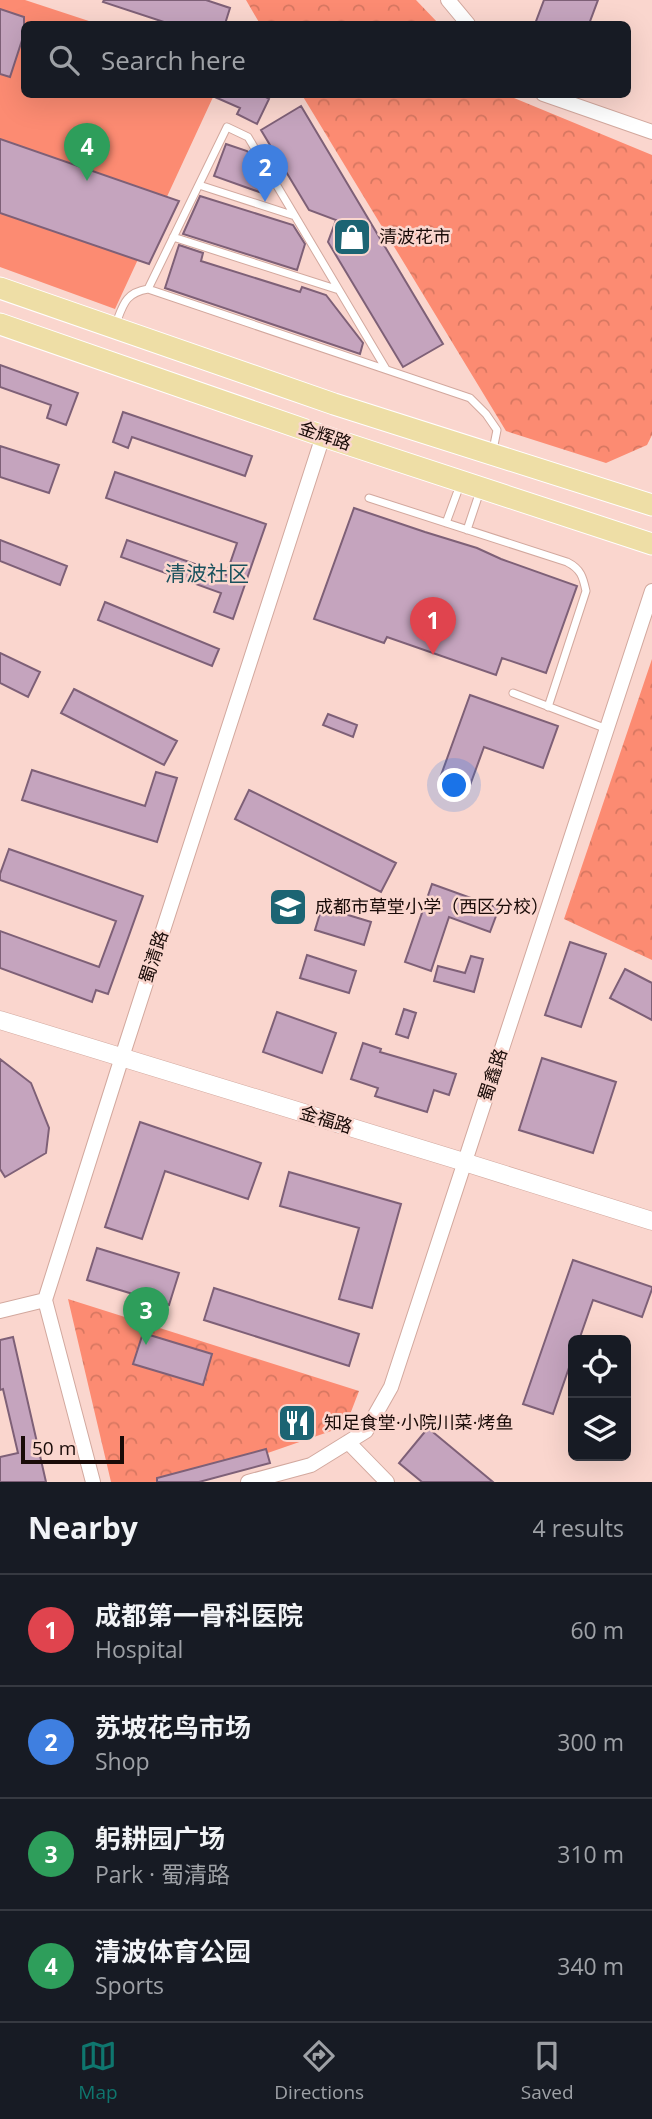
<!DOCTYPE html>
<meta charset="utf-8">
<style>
:root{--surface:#171b24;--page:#20242c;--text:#f1f3f6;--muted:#9ea1a6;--line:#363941;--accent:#0f766e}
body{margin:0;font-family:"Open Sans","Noto Sans SC",sans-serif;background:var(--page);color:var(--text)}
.controls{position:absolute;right:21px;bottom:21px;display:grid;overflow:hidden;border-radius:10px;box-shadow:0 7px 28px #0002}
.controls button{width:63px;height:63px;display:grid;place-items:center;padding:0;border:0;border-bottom:2px solid var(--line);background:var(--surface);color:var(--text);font:35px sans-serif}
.scale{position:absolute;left:21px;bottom:18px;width:103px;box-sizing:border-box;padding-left:7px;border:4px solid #190b08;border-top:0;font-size:19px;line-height:24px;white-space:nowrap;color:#190b08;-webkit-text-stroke:5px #fad6ce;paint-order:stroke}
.you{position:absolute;left:455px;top:786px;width:24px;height:24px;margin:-18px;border:5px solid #fff;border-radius:50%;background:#1a73e8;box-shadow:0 0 0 10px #1a73e833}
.badge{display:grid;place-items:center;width:46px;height:46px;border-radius:50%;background:var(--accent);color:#fff;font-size:23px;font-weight:700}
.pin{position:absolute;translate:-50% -58px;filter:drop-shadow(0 2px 4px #0008)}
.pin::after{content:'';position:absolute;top:37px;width:24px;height:21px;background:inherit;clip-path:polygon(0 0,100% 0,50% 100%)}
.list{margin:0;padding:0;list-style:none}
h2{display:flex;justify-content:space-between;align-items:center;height:91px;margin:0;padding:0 28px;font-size:30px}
h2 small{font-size:23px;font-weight:400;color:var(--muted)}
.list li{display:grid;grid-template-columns:46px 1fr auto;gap:21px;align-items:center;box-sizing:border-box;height:112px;padding:0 28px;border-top:2px solid var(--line)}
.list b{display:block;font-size:26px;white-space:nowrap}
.list p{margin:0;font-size:23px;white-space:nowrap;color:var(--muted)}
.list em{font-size:23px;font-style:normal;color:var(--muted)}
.icon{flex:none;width:38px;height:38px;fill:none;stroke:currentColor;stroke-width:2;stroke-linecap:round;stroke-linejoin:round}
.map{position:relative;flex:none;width:652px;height:1482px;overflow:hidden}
.search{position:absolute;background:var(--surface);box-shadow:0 7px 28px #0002;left:21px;right:21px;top:21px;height:77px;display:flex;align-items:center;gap:18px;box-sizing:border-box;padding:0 24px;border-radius:10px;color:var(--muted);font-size:26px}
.sheet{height:539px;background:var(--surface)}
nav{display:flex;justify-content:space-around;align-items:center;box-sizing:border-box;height:98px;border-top:2px solid var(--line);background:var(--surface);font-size:19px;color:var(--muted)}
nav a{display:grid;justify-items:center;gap:4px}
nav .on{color:var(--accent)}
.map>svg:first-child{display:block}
.forest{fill:url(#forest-crowns)}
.garden{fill:#fc8b72}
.building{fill:#c5a4be;stroke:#7e6077;stroke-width:2}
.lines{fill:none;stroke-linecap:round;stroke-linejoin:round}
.service-casing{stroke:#d2a89e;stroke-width:9}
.minor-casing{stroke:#d2a89e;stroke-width:16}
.tertiary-casing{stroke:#d2a89e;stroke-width:19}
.primary-casing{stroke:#fff;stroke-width:23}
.service{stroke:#fff;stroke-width:7}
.minor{stroke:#fff;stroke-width:14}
.tertiary{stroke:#fff;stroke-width:18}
.primary{stroke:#eedea6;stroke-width:21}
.labels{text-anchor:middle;stroke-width:5;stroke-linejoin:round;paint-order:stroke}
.poi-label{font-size:18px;fill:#190b08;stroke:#fad6ce;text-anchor:start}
.street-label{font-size:18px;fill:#190b08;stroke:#fad6ce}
.quarter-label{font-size:21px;fill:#19515d;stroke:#fad6ce}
</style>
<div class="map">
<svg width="652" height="1482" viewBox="0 0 652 1482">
<defs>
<pattern id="forest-crowns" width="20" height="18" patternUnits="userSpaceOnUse" patternTransform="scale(1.75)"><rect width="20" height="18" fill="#fc8b72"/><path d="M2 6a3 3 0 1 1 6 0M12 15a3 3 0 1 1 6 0" fill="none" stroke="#d77761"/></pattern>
</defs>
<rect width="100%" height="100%" fill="#fad6ce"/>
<path class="forest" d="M246,0h170l23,24h-179z
M302,95h205l145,60v280l-5,10 -41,18 -100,-32z
M652,659v301l-88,-41z
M68,1299l291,92 -10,26 -15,13 -150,52h-73z"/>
<path class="garden" d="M0,0h25l73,24h-74v70l190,1 -99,214 -115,-42z"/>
<path class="building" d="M104,0h102l24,8 -5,16h-55l-67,-22z
M544,0h54l-9,24h-54z
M0,9l24,8v17l-14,43 -10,-3z
M208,94h52l9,5 -12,25 -20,-10 3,-6z
M301,106l142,238 -40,23 -75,-125 8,-22 -27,-10 -48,-80z
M0,139l179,62 -30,63 -149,-51z
M226,144l21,7 20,30 -5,12 -48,-17z
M200,196l93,29 12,19 -8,26 -114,-36z
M179,245l24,8 -2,8 99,31 2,-5 24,8 37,48 -3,11 -195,-66z
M0,365l78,28 -12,32 -19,-7 4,-13 -51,-18z
M123,412l129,44 -7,20 -113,-39 -4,11 -15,-6z
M0,446l59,19 -10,28 -49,-16z
M115,472l151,52 -33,95 -19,-7 7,-19 -100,-36 6,-17 99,35 11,-32 -131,-45z
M354,508l71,24 52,16 24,11 76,27 -31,87 -44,-15 -6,17 -109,-38 -3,6 -70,-24z
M0,540l67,26 -7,19 -60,-24z
M105,602l114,47 -7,17 -114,-46z
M0,653l40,19 -12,25 -28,-14z
M74,689l103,52 -13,24 -103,-52z
M470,695l88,31 -15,42 -59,-21 -15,41 -29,-10z
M328,714l29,11 -4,12 -30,-12z
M32,770l113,36 11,-34 21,6 -20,64 -135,-42z
M249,790l147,73 -15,29 -146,-73z
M9,849l134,47 -35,98 -12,-4 -4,12 -92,-34v-37l99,36 17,-46 -116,-41v-6z
M432,884l67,24 -9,24 -41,-15 -18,54 -26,-9z
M322,907l49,15 -7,23 -49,-15z
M570,942l36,12 -25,73 -36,-12z
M307,955l49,16 -7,22 -49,-15z
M471,956l12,3 -9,33 -40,-11 4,-15 27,7z
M625,969l27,14v37l-42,-22z
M404,1009l12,4 -8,25 -12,-4z
M277,1012l59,21 -14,40 -59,-21z
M363,1043l18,6 -1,3 76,22 -7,21 -15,-5 -7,22 -52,-16 3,-8 -27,-9z
M542,1058l74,24 -23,71 -74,-23z
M0,1059l31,24 18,45 -3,25 -41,24 -5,-8z
M140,1122l121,41 -13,36 -83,-28 -23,68 -37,-12z
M289,1172l112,32 -29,104 -33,-9 20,-71 -79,-22z
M97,1248l82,25 -10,32 -82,-25z
M573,1260l79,27v2l-10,28 -49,-17 -14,40h-6v16l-20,58 -30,-10z
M214,1288l145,46 -10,32 -145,-46z
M143,1333l69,21 -9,31 -70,-21z
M13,1337l33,145h-46v-25l18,-4 -15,-64 -3,1v-50z
M428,1428l65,54h-71l-23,-19z
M266,1449l4,14 -71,19h-42v-4z"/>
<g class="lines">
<defs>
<path id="service" d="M199,185l96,31
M173,237l166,53
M148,289l79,-162 21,10 138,232
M115,326c8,-20 9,-33 33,-37l322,109 16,16 11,16 -4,20
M369,498l198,64c14,7 16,15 19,29l-38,116
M446,523l14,-38
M467,530l13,-39
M513,693l94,36"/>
<path id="minor" d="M448,0l20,24
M543,94l109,38
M0,1311l45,-11
M348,1442l39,40
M93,1482l-48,-182 77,-243 201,-621
M248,1482l63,-17 55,-34 25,-44 261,-796"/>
<path id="tertiary" d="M0,1020l464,142 188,59"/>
<path id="primary" d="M0,288l334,116 318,101
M0,324l323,112 329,108"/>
</defs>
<use href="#service" class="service-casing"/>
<use href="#minor" class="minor-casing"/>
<use href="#tertiary" class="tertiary-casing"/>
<use href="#primary" class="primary-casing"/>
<use href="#service" class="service"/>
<use href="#minor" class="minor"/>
<use href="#tertiary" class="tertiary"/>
<use href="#primary" class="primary"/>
</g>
<defs>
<symbol id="shop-square" viewBox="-11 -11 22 22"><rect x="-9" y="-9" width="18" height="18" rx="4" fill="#1c6473" stroke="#fad6ce"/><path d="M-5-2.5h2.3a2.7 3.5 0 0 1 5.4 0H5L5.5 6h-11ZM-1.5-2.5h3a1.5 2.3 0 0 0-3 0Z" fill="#fff"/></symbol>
<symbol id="school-square" viewBox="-11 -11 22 22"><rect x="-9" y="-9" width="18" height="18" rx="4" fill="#1c6473" stroke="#fad6ce"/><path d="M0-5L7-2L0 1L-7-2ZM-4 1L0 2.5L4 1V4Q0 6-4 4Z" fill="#fff"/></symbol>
<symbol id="restaurant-square" viewBox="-11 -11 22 22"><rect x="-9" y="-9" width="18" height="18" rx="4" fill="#1c6473" stroke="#fad6ce"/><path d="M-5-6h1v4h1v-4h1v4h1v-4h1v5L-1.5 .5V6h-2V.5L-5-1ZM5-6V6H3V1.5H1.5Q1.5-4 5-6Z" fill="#fff"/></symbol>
</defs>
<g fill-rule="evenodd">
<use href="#shop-square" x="330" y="215" width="44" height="44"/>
<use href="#school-square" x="266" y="885" width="44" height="44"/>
<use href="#restaurant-square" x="275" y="1401" width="44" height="44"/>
</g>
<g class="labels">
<g class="poi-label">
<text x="379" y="243">清波花市</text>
<text x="315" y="913">成都市草堂小学（西区分校）</text>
<text x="324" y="1429">知足食堂·小院川菜·烤鱼</text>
</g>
<g class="street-label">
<text transform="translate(325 436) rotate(19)" y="6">金辉路</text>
<text transform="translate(154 957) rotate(-72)" y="6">蜀清路</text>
<text transform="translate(493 1075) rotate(-72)" y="6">蜀鑫路</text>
<text transform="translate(326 1120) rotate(17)" y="6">金福路</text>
</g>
<g class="quarter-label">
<text x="207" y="581">清波社区</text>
</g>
</g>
</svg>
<div class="controls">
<button><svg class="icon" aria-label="locate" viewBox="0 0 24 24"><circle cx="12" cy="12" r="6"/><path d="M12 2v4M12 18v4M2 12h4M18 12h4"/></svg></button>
<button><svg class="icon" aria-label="layers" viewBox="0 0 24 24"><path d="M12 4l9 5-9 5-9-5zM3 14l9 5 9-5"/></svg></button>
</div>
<div class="scale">50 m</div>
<div class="you"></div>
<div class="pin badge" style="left:433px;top:655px;background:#e0444e">1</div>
<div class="pin badge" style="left:265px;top:202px;background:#3f7fe0">2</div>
<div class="pin badge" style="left:146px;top:1345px;background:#2e9e5b">3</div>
<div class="pin badge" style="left:87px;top:181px;background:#2e9e5b">4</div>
<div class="search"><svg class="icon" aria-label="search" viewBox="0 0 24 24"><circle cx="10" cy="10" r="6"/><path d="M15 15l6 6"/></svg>Search here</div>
</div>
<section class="sheet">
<h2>Nearby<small>4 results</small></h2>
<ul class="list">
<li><span class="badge" style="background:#e0444e">1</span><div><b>成都第一骨科医院</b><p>Hospital</p></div><em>60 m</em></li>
<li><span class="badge" style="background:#3f7fe0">2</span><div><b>苏坡花鸟市场</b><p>Shop</p></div><em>300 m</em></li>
<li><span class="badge" style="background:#2e9e5b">3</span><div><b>躬耕园广场</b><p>Park · 蜀清路</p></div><em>310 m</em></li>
<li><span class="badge" style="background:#2e9e5b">4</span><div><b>清波体育公园</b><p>Sports</p></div><em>340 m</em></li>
</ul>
</section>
<nav>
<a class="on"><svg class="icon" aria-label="map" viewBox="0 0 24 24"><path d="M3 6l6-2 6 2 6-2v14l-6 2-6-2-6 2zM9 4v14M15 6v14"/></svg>Map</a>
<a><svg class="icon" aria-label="directions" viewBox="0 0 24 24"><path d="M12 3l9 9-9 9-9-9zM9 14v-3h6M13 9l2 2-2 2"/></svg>Directions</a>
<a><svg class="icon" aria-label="saved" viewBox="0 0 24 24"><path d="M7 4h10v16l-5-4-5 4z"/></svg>Saved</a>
</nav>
